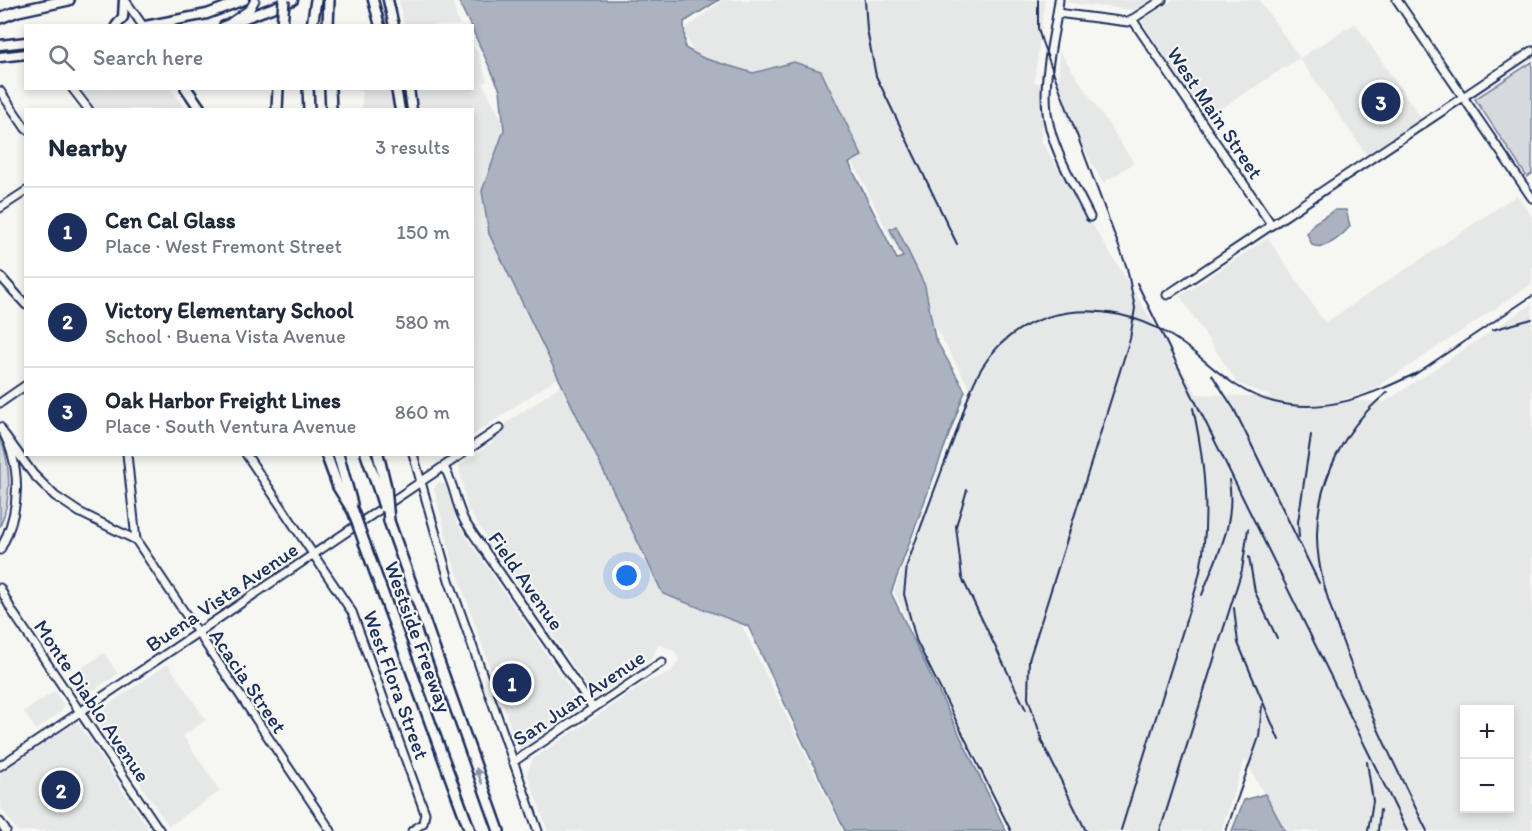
<!DOCTYPE html>
<meta charset="utf-8">
<style>
:root{--surface:#fff;--page:#f2f2f3;--text:#1f2937;--muted:#747a83;--line:#e0e1e3;--accent:#1b2f5e}
body{margin:0;font-family:Itim,sans-serif;background:var(--page);color:var(--text)}
.controls{position:absolute;right:18px;bottom:18px;display:grid;overflow:hidden;border-radius:0px;box-shadow:0 3px 9px #0003}
.controls button{width:54px;height:54px;display:grid;place-items:center;padding:0;border:0;border-bottom:2px solid var(--line);background:var(--surface);color:var(--text);font:30px sans-serif}
.you{position:absolute;left:627px;top:576px;width:21px;height:21px;margin:-15px;border:4px solid #fff;border-radius:50%;background:#1a73e8;box-shadow:0 0 0 9px #1a73e833}
.badge{display:grid;place-items:center;width:39px;height:39px;border-radius:50%;background:var(--accent);color:#fff;font-size:20px;font-weight:700}
.pin{position:absolute;translate:-50% -50%;border:3px solid #fff;box-shadow:0 2px 6px #0006}
.list{margin:0;padding:0;list-style:none}
h2{display:flex;justify-content:space-between;align-items:center;height:78px;margin:0;padding:0 24px;font-size:26px}
h2 small{font-size:20px;font-weight:400;color:var(--muted)}
.list li{display:grid;grid-template-columns:39px 1fr auto;gap:18px;align-items:center;box-sizing:border-box;height:90px;padding:0 24px;border-top:2px solid var(--line)}
.list b{display:block;font-size:22px;white-space:nowrap}
.list p{margin:0;font-size:20px;white-space:nowrap;color:var(--muted)}
.list em{font-size:20px;font-style:normal;color:var(--muted)}
.icon{flex:none;width:33px;height:33px;fill:none;stroke:currentColor;stroke-width:2;stroke-linecap:round;stroke-linejoin:round}
.map{position:relative;flex:none;width:1532px;height:831px;overflow:hidden}
.search{position:absolute;background:var(--surface);box-shadow:0 3px 9px #0003;left:24px;top:24px;width:450px;height:66px;display:flex;align-items:center;gap:15px;box-sizing:border-box;padding:0 21px;border-radius:0px;color:var(--muted);font-size:22px}
.panel{position:absolute;background:var(--surface);box-shadow:0 3px 9px #0003;left:24px;top:108px;width:450px;height:348px;border-radius:0px}
.map>svg:first-child{display:block}
.built{fill:#e6e7e7;fill-rule:evenodd}
.green{fill:#d6d9dd;stroke:#78849e;stroke-width:1.5}
.water{fill:#abb2c0;stroke:#717e99;stroke-width:1.5}
.lines{fill:none;stroke-linecap:round;stroke-linejoin:round}
.minor-casing{stroke:#1b2f5e;stroke-width:11}
.major-casing{stroke:#1b2f5e;stroke-width:13}
.highway-casing{stroke:#1b2f5e;stroke-width:14}
.minor{stroke:#f6f6f2;stroke-width:7}
.major{stroke:#f6f6f2;stroke-width:8}
.highway{stroke:#f6f6f2;stroke-width:9}
.rail{stroke:#1b2f5e;stroke-width:2}
.highway-bridge-casing{stroke:#1b2f5e;stroke-width:14;stroke-linecap:butt}
.highway-bridge{stroke:#f6f6f2;stroke-width:9}
.oneway{fill:#8892a8}
.labels{text-anchor:middle;stroke-width:4.5;stroke-linejoin:round;paint-order:stroke}
.street-label{font-size:21px;fill:#1b2f5e;stroke:#f6f6f2}
</style>
<div class="map">
<svg width="1532" height="831" viewBox="0 0 1532 831">
<rect width="100%" height="100%" fill="#f6f6f2"/>
<filter id="ink" filterUnits="userSpaceOnUse"><feTurbulence type="fractalNoise" baseFrequency=".0167" numOctaves="2"/><feDisplacementMap in="SourceGraphic" scale="12" xChannelSelector="R" yChannelSelector="G"/><feConvolveMatrix kernelMatrix="1 2 1 2 8 2 1 2 1" color-interpolation-filters="sRGB"/></filter>
<g filter="url(#ink)">
<path class="built" d="M399,0h53l7,25h-55z
M723,0h322l-11,82 11,2 -4,57 156,253 75,3 -35,-14 -57,-87 88,-58 57,85 192,-128 15,22v67l-162,108 -31,8 46,2 147,-98v527h-248l-39,-72 -24,72h-208l-119,-239 77,-201 -42,-76 -105,-212 -130,-47 -10,-26zM1464,710h46v98h-46z
M1068,0h81l-14,10 -67,-7z
M1173,0h86l41,58 55,-35 66,95 -54,37 -68,-97 -94,61 -63,-98z
M473,47l5,5 9,28 -4,4 72,136 180,392 108,219h-295l-21,-57 6,-15 117,-79 20,-7 9,-13 -3,-8 -17,-8 -8,15 -56,39 -128,-190 -8,-42 37,-26 -4,-7 78,-54 -4,-7 -93,63 -1,-325 -52,-1 -4,-20 56,-1z
M1059,50l75,113 -31,20 -35,-62 -9,-30z
M77,89h94l14,20h-91z
M362,89h28l4,20h-32z
M438,482l8,3 11,38 125,184 -59,39 -7,-4 -64,-184 -18,-69z
M104,653l14,21 -32,21 -7,-2 -11,-16z
M168,664l38,56 -23,16 37,55 -51,35 -76,-111z
M55,691l8,13 -1,7 -26,19 -12,-18z
M77,722l73,109h-133l-17,-25v-33z"/>
<path class="green" d="M1532,62v112l-5,3 -52,-78z
M0,436c11,30 12,61 0,91z"/>
<path class="water" d="M458,0h261l-35,22 1,26 18,10 50,15 41,-11 27,9 41,85 -13,7 48,96 6,-2 -13,-28 6,-3 29,60 10,52 30,53 -74,202 115,238h-161l-97,-205 -85,-32 -174,-360 -7,-43 22,-61 -4,-40 -27,-59 -1,-5 -2,-1z
M1335,210h11l4,16c-8,10 -25,25 -38,19l-5,-12 7,-10z
M1265,794l20,37h-53l12,-31z"/>
<g class="lines">
<defs>
<path id="minor" d="M125,0l18,26
M1059,0c-5,41 -20,87 -9,128 8,31 26,60 40,89
M1397,0l135,198
M1057,13l71,9 34,-22
M1132,19l139,205
M231,22l19,-13 5,-9
M72,88l17,22
M0,91l26,38
M0,208l26,-17
M0,276l26,29
M1167,295l365,-244
M0,403l26,-18
M0,427c23,38 21,84 0,123
M5,435l28,39 22,22 24,16 57,28 195,291
M472,447l28,-19
M127,454l9,86
M246,454l106,158 73,201 -2,10 -11,8
M413,454l36,126 89,251
M444,467c11,18 11,37 21,55l128,186
M0,588l12,23 148,220
M513,762l149,-100
M0,766l462,-312
M0,822l6,9"/>
<path id="major" d="M373,0l7,26
M388,0l6,26
M116,26l7,-9 1,-17
M145,26l62,-12 37,-14
M224,26l69,-26
M0,45l26,-3
M0,57l26,-3
M396,88l4,22
M409,88l3,22"/>
<path id="highway" d="M0,18l18,-7 51,-11
M312,26l4,-26
M328,26l1,-26
M186,88l15,22
M308,88l1,22
M330,88l1,22
M277,110l1,-22
M326,454l12,33 15,24
M338,454l14,50
M366,454l13,37
M378,454l8,33
M389,521l110,310
M364,542l106,289"/>
</defs>
<use href="#minor" class="minor-casing"/>
<use href="#major" class="major-casing"/>
<use href="#highway" class="highway-casing"/>
<use href="#minor" class="minor"/>
<use href="#major" class="major"/>
<use href="#highway" class="highway"/>
<path class="rail" d="M865,0l2,30 9,46 81,168
M1038,0v28l4,14 85,226 8,40 -5,31 -101,321 -1,38 16,47
M1137,283l270,548
M1492,330l40,-11
M1212,375l22,34 85,174
M1411,377l121,-81
M1388,392c-50,39 -79,106 -69,169 4,27 14,53 23,79 23,66 54,128 85,191
M967,490l-11,36 6,52 64,132
M1299,537l-1,-15 13,-87
M1249,557l6,35 22,46
M1202,595c15,-42 34,-68 27,-115
M1234,608l4,35 41,97
M1041,740l45,91
M1367,762l6,39 -5,30
M1121,830l75,-242c16,-58 10,-121 -3,-180
M1011,831l-95,-191 -12,-46 3,-29c16,-44 32,-88 49,-132 8,-22 14,-47 27,-67 40,-64 125,-68 185,-32 39,23 59,56 106,68 53,13 96,-7 143,-29
M1160,831l82,-261 6,-41
M1226,831l33,-94 3,-32
M1378,831l2,-21"/>
<defs>
<path id="highway-bridge" d="M282,26l2,-26
M386,487l3,34
M379,491l5,16
M353,511l11,31"/>
</defs>
<use href="#highway-bridge" class="highway-bridge-casing"/>
<use href="#highway-bridge" class="highway-bridge"/>
</g>
<defs><path id="oneway-solid" d="M-6-.8H1V-3.2L6.5 0L1 3.2V.8H-6Z" transform="scale(1.5)"/></defs>
<use class="oneway" href="#oneway-solid" transform="translate(479 776) rotate(-110)"/>
</g>
<g class="labels">
<g class="street-label">
<text transform="translate(1215 113) rotate(56)" y="7">West Main Street</text>
<text transform="translate(526 581) rotate(55)" y="7">Field Avenue</text>
<text transform="translate(222 597) rotate(-34)" y="7">Buena Vista Avenue</text>
<text transform="translate(418 637) rotate(70)" y="7">Westside Freeway</text>
<text transform="translate(248 681) rotate(56)" y="7">Acacia Street</text>
<text transform="translate(396 685) rotate(70)" y="7">West Flora Street</text>
<text transform="translate(579 698) rotate(-34)" y="7">San Juan Avenue</text>
<text transform="translate(92 701) rotate(56)" y="7">Monte Diablo Avenue</text>
</g>
</g>
</svg>
<div class="controls">
<button>+</button>
<button>−</button>
</div>
<div class="you"></div>
<div class="pin badge" style="left:512px;top:683px">1</div>
<div class="pin badge" style="left:61px;top:790px">2</div>
<div class="pin badge" style="left:1381px;top:102px">3</div>
<div class="search"><svg class="icon" aria-label="search" viewBox="0 0 24 24"><circle cx="10" cy="10" r="6"/><path d="M15 15l6 6"/></svg>Search here</div>
<section class="panel">
<h2>Nearby<small>3 results</small></h2>
<ul class="list">
<li><span class="badge">1</span><div><b>Cen Cal Glass</b><p>Place · West Fremont Street</p></div><em>150 m</em></li>
<li><span class="badge">2</span><div><b>Victory Elementary School</b><p>School · Buena Vista Avenue</p></div><em>580 m</em></li>
<li><span class="badge">3</span><div><b>Oak Harbor Freight Lines</b><p>Place · South Ventura Avenue</p></div><em>860 m</em></li>
</ul>
</section>
</div>
